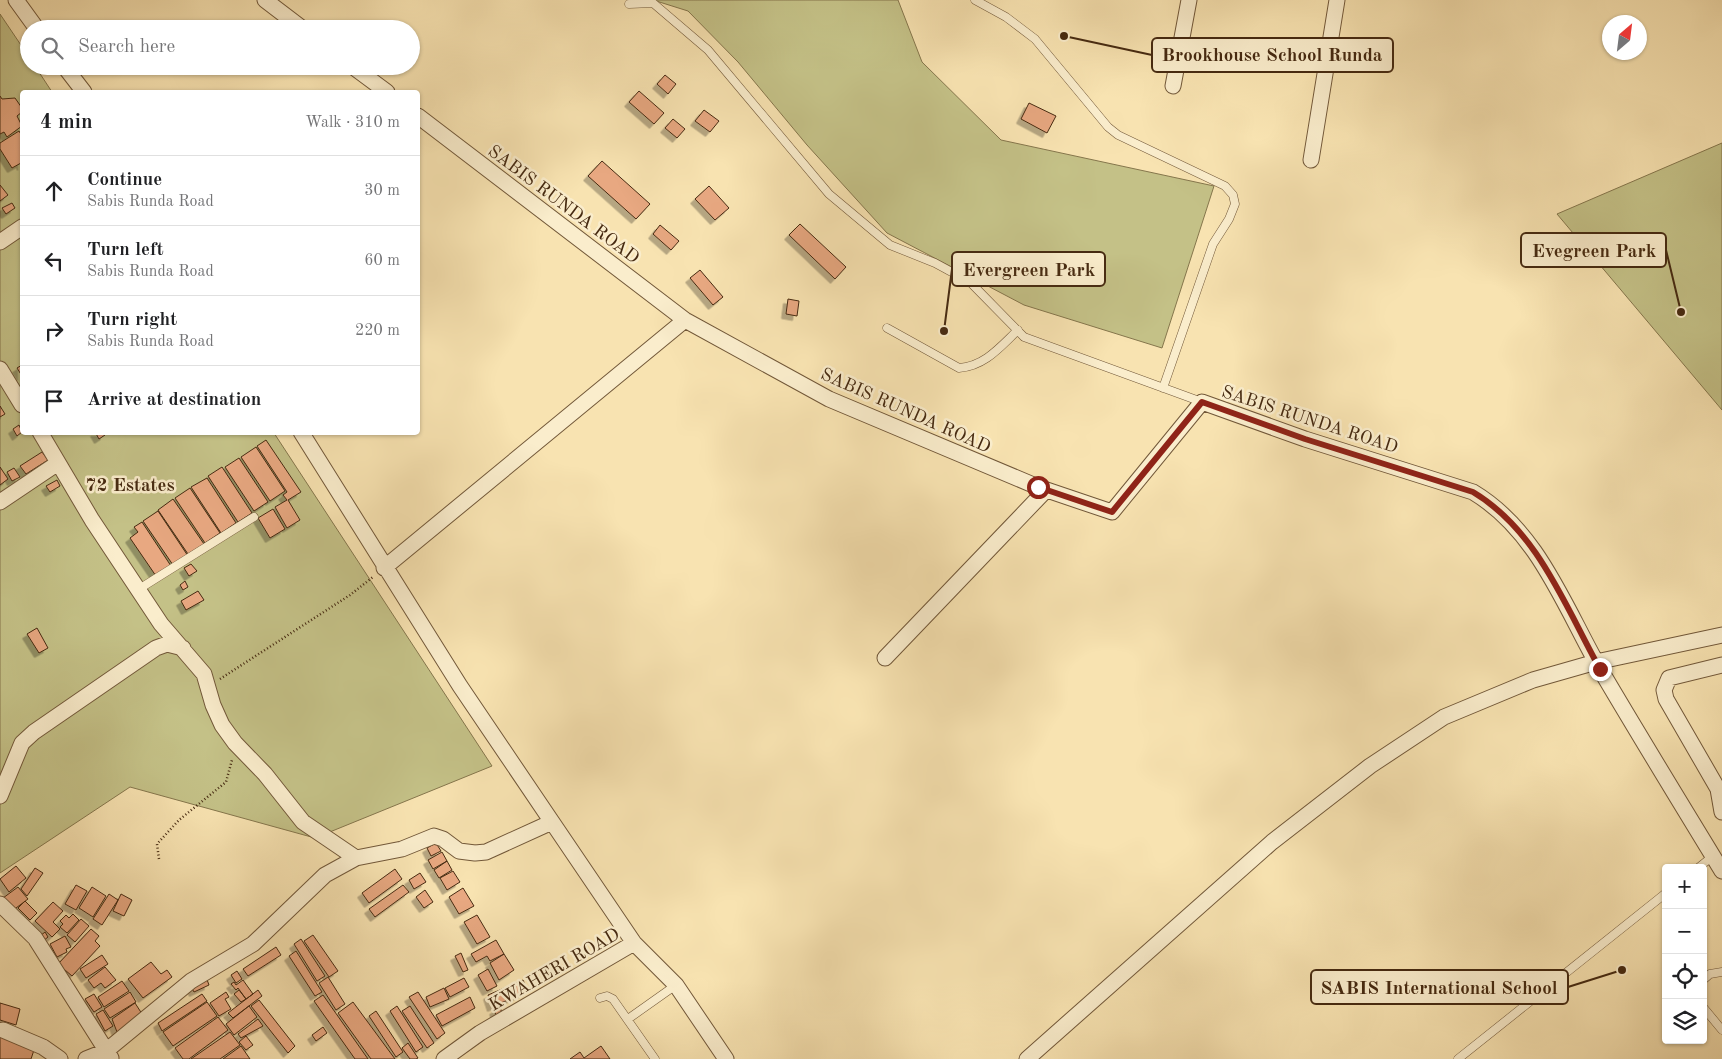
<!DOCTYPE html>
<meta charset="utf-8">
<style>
:root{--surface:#fff;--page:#f2f2f2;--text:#202124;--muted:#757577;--line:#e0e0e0}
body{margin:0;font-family:"Old Standard TT",serif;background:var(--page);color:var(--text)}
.controls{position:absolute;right:15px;bottom:15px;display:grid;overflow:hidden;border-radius:5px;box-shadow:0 1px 4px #0004}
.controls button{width:45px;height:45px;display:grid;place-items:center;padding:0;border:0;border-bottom:1px solid var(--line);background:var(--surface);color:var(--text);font:25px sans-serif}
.compass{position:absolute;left:1602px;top:15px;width:45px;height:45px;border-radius:50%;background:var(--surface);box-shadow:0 1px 4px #0004;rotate:28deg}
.stop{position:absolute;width:15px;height:15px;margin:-11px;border:4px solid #8f2418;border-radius:50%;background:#fff}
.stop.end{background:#8f2418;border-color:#fff;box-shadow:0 1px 5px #0008}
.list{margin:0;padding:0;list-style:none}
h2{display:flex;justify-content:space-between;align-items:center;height:65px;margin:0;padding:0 20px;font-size:21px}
h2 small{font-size:16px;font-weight:400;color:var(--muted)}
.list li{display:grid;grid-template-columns:32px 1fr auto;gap:15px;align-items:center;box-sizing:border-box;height:70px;padding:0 20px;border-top:1px solid var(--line)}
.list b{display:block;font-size:19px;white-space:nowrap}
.list p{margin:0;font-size:16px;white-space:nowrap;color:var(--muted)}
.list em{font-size:16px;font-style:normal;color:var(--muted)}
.icon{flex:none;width:28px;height:28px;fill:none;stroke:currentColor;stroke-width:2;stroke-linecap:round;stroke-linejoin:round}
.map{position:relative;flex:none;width:1722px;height:1059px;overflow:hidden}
.search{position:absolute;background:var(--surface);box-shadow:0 1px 4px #0004;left:20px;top:20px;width:400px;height:55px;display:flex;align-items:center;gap:12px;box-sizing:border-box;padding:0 18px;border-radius:28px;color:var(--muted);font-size:19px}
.panel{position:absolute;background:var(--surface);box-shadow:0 1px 4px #0004;left:20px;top:90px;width:400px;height:345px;border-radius:5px}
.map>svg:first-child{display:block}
.green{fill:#c4c187;stroke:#85764c}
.building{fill:#e8a881;stroke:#462a11;filter:url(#shadow)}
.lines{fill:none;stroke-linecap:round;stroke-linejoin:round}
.service-casing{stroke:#725839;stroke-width:9}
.minor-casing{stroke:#725839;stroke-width:17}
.path{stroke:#462a11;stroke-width:2.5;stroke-dasharray:1 2.5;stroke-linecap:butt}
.service{stroke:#faedcc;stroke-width:8}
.minor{stroke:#faedcc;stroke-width:15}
.route{stroke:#8f2418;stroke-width:6}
.labels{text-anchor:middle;stroke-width:5;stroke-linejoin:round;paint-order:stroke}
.street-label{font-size:18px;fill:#462a11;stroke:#faedcc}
.neighbourhood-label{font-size:19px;font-weight:bold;fill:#462a11;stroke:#faedcc}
.leader{fill:none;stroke:#462a11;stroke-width:2}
.callout-dot{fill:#462a11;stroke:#faedcc;stroke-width:2}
.callout{fill:#faedcc;stroke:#462a11;stroke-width:2}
.callout-label{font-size:19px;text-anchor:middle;font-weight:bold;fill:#462a11}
</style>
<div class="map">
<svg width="1722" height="1059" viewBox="0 0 1722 1059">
<defs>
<filter id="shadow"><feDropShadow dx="-4.5" dy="4.5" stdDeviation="0" flood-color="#0004"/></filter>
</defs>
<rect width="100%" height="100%" fill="#f8e3b1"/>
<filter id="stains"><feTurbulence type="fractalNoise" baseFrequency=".004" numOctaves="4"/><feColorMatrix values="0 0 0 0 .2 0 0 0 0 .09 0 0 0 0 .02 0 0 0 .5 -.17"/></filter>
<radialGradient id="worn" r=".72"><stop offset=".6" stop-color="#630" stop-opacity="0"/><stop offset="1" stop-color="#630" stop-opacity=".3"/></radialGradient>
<path class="green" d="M653,0h245l24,62 79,78 213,46 -52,162 -138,-43 -137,-72 -80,-88 -69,-83 -50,-51z
M0,14l29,43v9h6l17,26h-30v340l252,1 218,333 -177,72 -185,-51 -130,86z
M1722,143v267l-165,-196z"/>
<path class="building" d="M665,75l11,9 -8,10 -11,-10z
M639,91l25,22 -10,11 -25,-22z
M0,96l2,3 13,-1 7,10v4l-5,4 5,10 -15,11 -3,-5 -4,2z
M1029,103l27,13 -9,17 -26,-14z
M704,110l15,11 -9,11 -15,-11z
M673,119l12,10 -8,9 -12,-10z
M19,131l3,5v30l-1,-3 -9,5 -12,-19v-6z
M602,161l48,43 -14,15 -48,-43z
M0,185l8,10 -8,6z
M709,186l20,22 -14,12 -20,-21z
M12,203l3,5 -9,6 -4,-6z
M800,224l46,43 -11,12 -46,-44z
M660,225l19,16 -8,9 -18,-16z
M700,270l23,27 -10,8 -23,-27z
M788,299l11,2 -2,15 -11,-2z
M22,365v11l-5,-8z
M0,406l5,8 -5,3z
M19,425l3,7 -5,4 -4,-7z
M95,432h8l2,3 -6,4z
M266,440l35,52 -13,8 12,20 -13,8 -12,-21 12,-7 -4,-5 4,-3 -30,-46z
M256,447l29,44 -15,10 -29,-44z
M42,452l6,8 -22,14 -6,-8z
M239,458l29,44 -14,9 -29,-44z
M0,467l8,12 -8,6z
M222,467l30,46 -14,9 -30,-46z
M14,468l6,9 -8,4 -5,-9z
M207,478l29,45 -15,10 -30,-46z
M57,480l3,6 -10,6 -4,-6z
M190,488l30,45 -15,10 -30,-45z
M173,499l31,45 -16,10 -30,-44z
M273,509l12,20 -15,9 -12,-20z
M158,511l30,45 -15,9 -30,-44z
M142,522l29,44 -15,10 -26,-38 8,-6 -4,-5z
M191,564l6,7 -8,5 -5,-8z
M185,581l3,6 -5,3 -3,-5z
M198,591l6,9 -18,10 -5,-9z
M37,628l11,20 -9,5 -12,-19z
M436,843l5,8 -10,5 -4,-8z
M442,852l5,9 -14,8 -5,-9z
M447,861l5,9 -13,8 -5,-8z
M16,866l10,12 -17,14 -9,-13z
M35,868l8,5 -16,23 -6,-7z
M395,869l7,10 -33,24 -7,-10z
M453,871l7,11 -13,8 -7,-12z
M420,873l6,9 -12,7 -5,-9z
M76,885l11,6 -11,19 -11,-6z
M403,885l6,7 -34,25 -6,-8z
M18,887l10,12 -16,12 -9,-13z
M92,887l14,9 -13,21 -14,-9z
M463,888l11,18 -15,8 -10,-17z
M425,890l8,12 -9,6 -8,-11z
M109,894l9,6 -16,25 -9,-6z
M121,894l11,6 -8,16 -11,-5z
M25,901l12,12 -7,7 -12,-12z
M53,902l10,9 -10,11 7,7 -8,8 -17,-16z
M73,914l6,6 -12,13 -7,-6 3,-3 -3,-3 6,-6 3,3z
M477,915l13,22 -13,7 -13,-22z
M81,919l8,7 -14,16 -8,-7z
M91,929l8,7 -4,5 5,5 -28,30 -14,-12z
M45,932l3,5 -5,4 -3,-5z
M313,935l25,36 -9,6 -25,-36z
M65,936l6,11 -5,2 1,3 -10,5 -7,-13z
M301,939l24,37 -8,5 -23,-37z
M496,940l8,14 -14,7 -3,-5 -11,6 -5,-8z
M276,947l5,8 -33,21 -5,-7z
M296,951l26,41 -7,4 -26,-40z
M461,953l7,17 -5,2 -8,-16z
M504,954l10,16 -15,10 -9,-17z
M102,955l6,9 -22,14 -6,-9z
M151,962l10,12 6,-4 5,7 -29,21 -15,-19z
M105,967l11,13 -11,8 -4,-5 -7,5 -6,-8z
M488,969l9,17 -10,5 -9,-16z
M237,971l5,8 -6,4 -5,-8z
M206,977l3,8 -15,7 -4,-7z
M328,977l17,27 -9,6 -17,-27z
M464,978l5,9 -19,10 -5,-9z
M243,980l10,14 -7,5 -8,-11 -2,2 -5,-6 3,-2 2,3z
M523,980l5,11 -36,16 -4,-12z
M122,981l7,10 -25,16 -6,-10z
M444,988l5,11 -19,8 -4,-10z
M239,990l7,9 -5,3 -7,-8z
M258,990l4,6 -29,22 -5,-5z
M130,992l6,10 -26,16 -6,-9z
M226,992l3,5 -4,2 6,10 -12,7 -9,-13z
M418,992l27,41 -8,6 -28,-42z
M94,994l8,13 -8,5 -9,-13z
M202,994l5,7 -45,30 -4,-8z
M323,995l45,64h-13l-41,-58z
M470,997l5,11 -33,18 -6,-11z
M259,1000l36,46 -7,7 -37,-47z
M207,1002l10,14 -44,30 -10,-14z
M353,1002l42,57h-24l-33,-46z
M0,1003l20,6 -4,16 -16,-5z
M135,1003l9,14 -27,15 -5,-13z
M249,1006l8,11 -23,18 -8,-11z
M397,1006l26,41 -7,5 -26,-41z
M410,1006l24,37 -7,5 -25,-37z
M500,1007l2,6 -6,2 -2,-5z
M103,1010l10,16 -8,5 -9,-17z
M376,1011l27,41 -7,5 -27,-41z
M218,1017l10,13 -39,29h-6l-8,-11z
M258,1019l5,7 -22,12 -3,-4z
M323,1027l4,6 -11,8 -4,-6z
M230,1032l10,13 -20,14h-29z
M246,1036l7,9 -7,5 -7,-8z
M0,1037l35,10 -4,12h-31z
M408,1043l10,15 -2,1h-6l-8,-11z
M241,1046l9,13h-27z
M601,1046l9,13h-40l10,-7 4,6z"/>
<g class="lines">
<defs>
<path id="service" d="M975,0l31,17 29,22 73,88 10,8 107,51 8,9 2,9 -6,15 -16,25 -50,144
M629,4l24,-1 55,47 121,144 61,51 45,18 35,19 54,55 178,65
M887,328l72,40c26,-2 41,-21 59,-38
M139,589l115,-72
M1698,868l15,-12
M1703,980l7,-6 12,-2
M600,998l7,-2 6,3 42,60
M1703,1007l19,23
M628,1019l48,-34
M1458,1059l208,-166"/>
<path id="minor" d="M16,0l21,29
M265,0l38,29
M64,66l20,26
M352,66l35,26
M1173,86l16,-86
M418,116l267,204 144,79 209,88 74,25 90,-110 103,37 168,53c65,39 91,114 127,177 40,68 81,135 122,202
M1311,160l26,-160
M0,242l22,-15
M0,369l22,36
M40,432l52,88 69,104 43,50 9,31 9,20 13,18 30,31 38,48 53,36
M301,432l159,254 92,136 82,121 42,42 50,74
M0,502l58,-39
M384,568l301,-248
M885,658l161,-168
M1722,665l-53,13 -5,12 2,9 52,90 4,23
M0,796l22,-53 12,-11 122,-84 11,-4 16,4
M0,904l35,34 76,120
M3,1030l40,17 17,12
M86,1059l20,-8 85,-70 62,-37 72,-69 31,-17 46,-9 32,-13 9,3 16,12 16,2 11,-1 66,-30
M444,1059l36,-26 154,-90
M1027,1059l245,-217 98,-76 74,-49 89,-37 63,-18 126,-27"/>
</defs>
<use href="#service" class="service-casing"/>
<use href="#minor" class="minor-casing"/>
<path class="path" d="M220,679l130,-84 23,-18
M159,859l-2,-15 22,-24 47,-38 6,-22"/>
<use href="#service" class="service"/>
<use href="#minor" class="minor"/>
</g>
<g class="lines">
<path class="route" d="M1038,487l74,25 90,-110 103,37 168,53c65,39 92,114 127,177"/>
</g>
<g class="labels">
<g class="street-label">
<text transform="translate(564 204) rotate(37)" y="6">SABIS RUNDA ROAD</text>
<text transform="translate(906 410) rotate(24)" y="6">SABIS RUNDA ROAD</text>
<text transform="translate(1310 419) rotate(18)" y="6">SABIS RUNDA ROAD</text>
<text transform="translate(554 969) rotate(-30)" y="6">KWAHERI ROAD</text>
</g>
<g class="neighbourhood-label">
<text x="130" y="491">72 Estates</text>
</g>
</g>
<path class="leader" d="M1064 36L1152 55M1681 312L1666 250M944 331L952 269M1622 970L1568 987"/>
<g class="callout-dot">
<circle cx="1064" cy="36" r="5"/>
<circle cx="1681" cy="312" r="5"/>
<circle cx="944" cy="331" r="5"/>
<circle cx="1622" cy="970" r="5"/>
</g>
<g class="callout">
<rect x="1152" y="38" width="241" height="34" rx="5"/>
<rect x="1521" y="233" width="145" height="34" rx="5"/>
<rect x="952" y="252" width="153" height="34" rx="5"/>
<rect x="1311" y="970" width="257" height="34" rx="5"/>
</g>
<g class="callout-label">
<text x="1272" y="61">Brookhouse School Runda</text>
<text x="1594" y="257">Evegreen Park</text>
<text x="1029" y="276">Evergreen Park</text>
<text x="1439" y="994">SABIS International School</text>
</g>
<rect width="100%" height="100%" filter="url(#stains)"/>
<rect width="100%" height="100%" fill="url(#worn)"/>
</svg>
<div class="controls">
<button>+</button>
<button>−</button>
<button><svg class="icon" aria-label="locate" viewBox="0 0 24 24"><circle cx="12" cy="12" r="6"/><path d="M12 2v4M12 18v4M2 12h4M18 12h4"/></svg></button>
<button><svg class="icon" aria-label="layers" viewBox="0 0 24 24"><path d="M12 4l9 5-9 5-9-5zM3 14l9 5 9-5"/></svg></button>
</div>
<svg class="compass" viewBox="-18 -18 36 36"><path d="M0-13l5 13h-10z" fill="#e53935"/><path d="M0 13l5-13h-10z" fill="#757577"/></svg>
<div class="stop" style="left:1038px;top:487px"></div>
<div class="stop end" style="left:1600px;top:669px"></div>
<div class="search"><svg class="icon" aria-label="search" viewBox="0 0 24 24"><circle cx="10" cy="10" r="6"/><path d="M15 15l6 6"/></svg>Search here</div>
<section class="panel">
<h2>4 min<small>Walk · 310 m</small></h2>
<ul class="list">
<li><svg class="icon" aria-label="ahead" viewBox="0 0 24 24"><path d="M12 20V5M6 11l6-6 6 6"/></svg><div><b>Continue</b><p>Sabis Runda Road</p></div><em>30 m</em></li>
<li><svg class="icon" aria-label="left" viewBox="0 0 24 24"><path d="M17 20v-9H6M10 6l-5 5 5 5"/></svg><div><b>Turn left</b><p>Sabis Runda Road</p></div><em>60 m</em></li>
<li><svg class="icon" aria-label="right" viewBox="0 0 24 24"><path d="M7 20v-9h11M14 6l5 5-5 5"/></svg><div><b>Turn right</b><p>Sabis Runda Road</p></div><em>220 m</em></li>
<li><svg class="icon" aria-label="arrive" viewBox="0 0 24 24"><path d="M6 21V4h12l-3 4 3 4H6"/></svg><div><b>Arrive at destination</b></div></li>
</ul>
</section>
</div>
